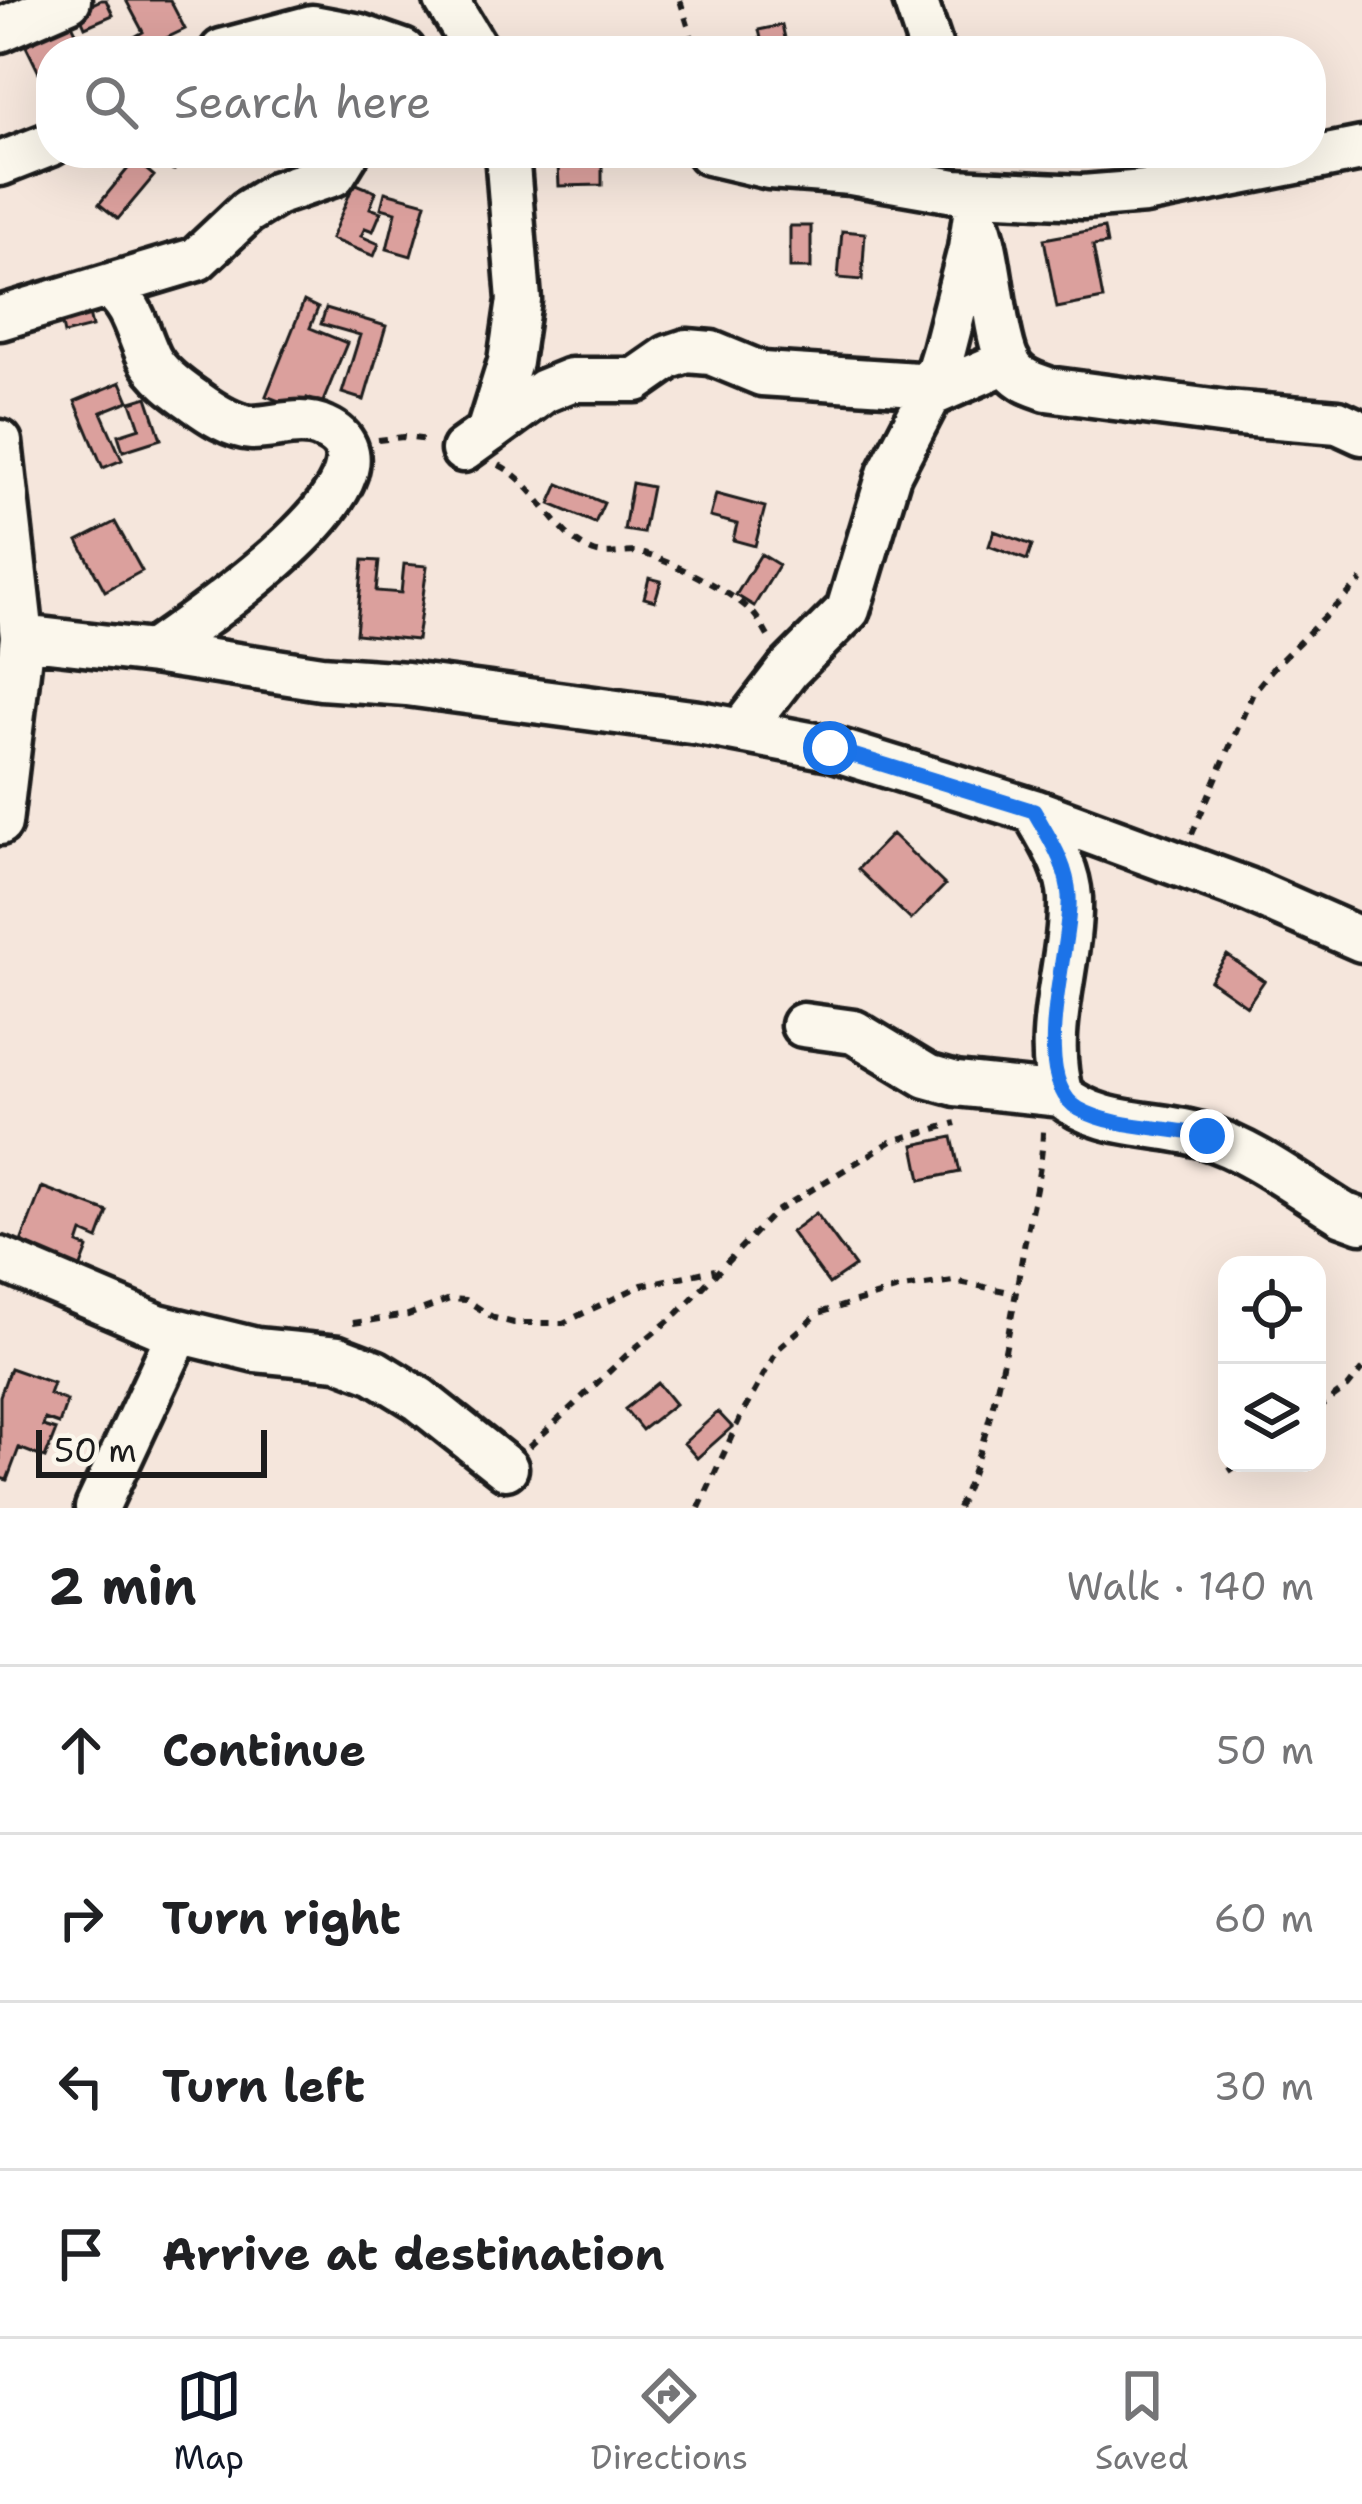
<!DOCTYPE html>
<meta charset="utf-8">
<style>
:root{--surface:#fff;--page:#f2f2f2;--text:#202124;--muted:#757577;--line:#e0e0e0;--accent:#111827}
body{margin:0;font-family:"Shantell Sans",sans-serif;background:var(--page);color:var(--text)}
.controls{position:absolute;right:36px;bottom:36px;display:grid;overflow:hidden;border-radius:24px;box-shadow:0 12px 48px #0002}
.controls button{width:108px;height:108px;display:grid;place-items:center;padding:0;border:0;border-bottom:3px solid var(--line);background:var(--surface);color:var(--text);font:60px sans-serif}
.scale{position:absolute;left:36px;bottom:30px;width:231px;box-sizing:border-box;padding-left:12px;border:6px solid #1c1c1c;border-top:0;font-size:33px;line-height:42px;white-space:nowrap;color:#1c1c1c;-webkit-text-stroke:9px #fbf7ec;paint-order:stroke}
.stop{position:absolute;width:36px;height:36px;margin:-27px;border:9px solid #1a73e8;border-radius:50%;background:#fff}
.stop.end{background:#1a73e8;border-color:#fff;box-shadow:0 3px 12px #0008}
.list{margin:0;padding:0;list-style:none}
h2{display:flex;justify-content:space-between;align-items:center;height:156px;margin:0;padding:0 48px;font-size:51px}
h2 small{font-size:39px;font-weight:400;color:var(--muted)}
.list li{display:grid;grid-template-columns:78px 1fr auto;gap:36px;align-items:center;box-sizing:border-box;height:168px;padding:0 48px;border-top:3px solid var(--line)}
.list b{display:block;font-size:45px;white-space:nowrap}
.list em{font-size:39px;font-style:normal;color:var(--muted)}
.icon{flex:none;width:66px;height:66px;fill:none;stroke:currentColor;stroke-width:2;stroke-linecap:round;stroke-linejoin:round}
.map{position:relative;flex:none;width:1362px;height:1508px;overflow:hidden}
.search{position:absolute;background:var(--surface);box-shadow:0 12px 48px #0002;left:36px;right:36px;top:36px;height:132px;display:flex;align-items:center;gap:30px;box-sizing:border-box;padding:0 42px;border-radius:48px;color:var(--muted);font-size:45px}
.sheet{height:828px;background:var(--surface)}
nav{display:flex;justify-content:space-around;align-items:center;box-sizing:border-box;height:168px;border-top:3px solid var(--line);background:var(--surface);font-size:33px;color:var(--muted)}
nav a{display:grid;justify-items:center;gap:6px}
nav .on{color:var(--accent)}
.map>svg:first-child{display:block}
.building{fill:#dba09d;stroke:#1c1c1c;stroke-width:3}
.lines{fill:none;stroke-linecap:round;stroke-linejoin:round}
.minor-casing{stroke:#1c1c1c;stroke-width:51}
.path{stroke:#1c1c1c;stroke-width:6;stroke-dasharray:9 9;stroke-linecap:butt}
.minor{stroke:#fbf7ec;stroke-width:42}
.route{stroke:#1a73e8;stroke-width:15}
</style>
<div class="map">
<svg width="1362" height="1508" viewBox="0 0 1362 1508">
<rect width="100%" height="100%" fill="#f5e6dc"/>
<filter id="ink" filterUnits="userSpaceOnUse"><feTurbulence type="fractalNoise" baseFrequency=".00833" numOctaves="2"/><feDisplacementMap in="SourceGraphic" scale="24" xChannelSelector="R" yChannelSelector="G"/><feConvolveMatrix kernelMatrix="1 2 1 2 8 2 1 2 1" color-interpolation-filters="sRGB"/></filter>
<g filter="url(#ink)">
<path class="building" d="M101,0h5l7,15 -28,12 -7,-16z
M126,0h44l15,29 -46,22h-29l33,-19z
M67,14l18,37h-34v46l-30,-61z
M782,25l6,26h-24l-5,-21z
M166,153h11l-3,17 -11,-2z
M135,160l19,16 -36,43 -19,-15z
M602,163v22l-43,1 -1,-22z
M354,183l22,9 -6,16 11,4 -8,19 -8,-3 -4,8 18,8 -5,12 -43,-17z
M385,192l41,11 -15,53 -24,-7 9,-37 -15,-4z
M790,226h21v42h-21z
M1104,228l3,16 -14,2 10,53 -46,9 -13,-69z
M842,231l23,2 -3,47 -24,-2z
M304,301l14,7 -8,20 37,15 -25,61 -15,-6 -5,12 -36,-14z
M326,308l60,18 -22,74 -22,-7 18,-58 -39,-11z
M88,310l4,17 -28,7 -4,-18z
M121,382l8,19 -28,11 21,48 -19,8 -28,-67z
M147,397l14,42 -38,12 -5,-16 22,-7 -9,-26z
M632,483l20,4 -9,46 -19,-3z
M559,484l45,19 -9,20 -45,-19z
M716,494l49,13 -10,39 -22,-6 4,-16 -27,-7z
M115,522l27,49 -37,20 -27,-50z
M994,531l38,14 -5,15 -38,-14z
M761,554l18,11 -25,41 -18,-11z
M363,560l16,1 -3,30 25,2 3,-29 23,2 -10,74 -61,-6z
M649,578l12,3 -6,20 -11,-3z
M892,834l53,51 -34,35 -53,-51z
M1227,955l37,26 -17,25 -37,-26z
M952,1137l8,35 -39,8 -7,-35z
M42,1187l66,25 -10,27 -16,-7 -4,12 10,4 -8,21 -59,-27z
M816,1213l39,53 -26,18 -38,-52z
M10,1368l43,15 -4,11 18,7 -8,23 -14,-5 -2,7 13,4 -11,28 -26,-10 -12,32 -7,-2v-82z
M658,1383l17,21 -33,26 -17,-21z
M718,1412l14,15 -35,31 -13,-15z"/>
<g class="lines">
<defs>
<path id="minor" d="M446,0l31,51
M915,0l17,51
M0,30l69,-30
M222,51l90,-24 48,9 43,15
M709,153l60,14 82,6 104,18 128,6 62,-5 217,-43
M0,164l51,-20
M979,227c13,35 15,120 34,143 9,11 21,14 34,19l180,24 111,9 24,11
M109,287c25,19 27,43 40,70 8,17 30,33 46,44 15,11 37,26 57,27 24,0 49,-11 72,0 98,44 -138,200 -171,224
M0,318l197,-59 50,-47 31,-19 56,-19 13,-21
M930,395l78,-34
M488,432l56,-41 27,-11h65l33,-23 18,-6 24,2 51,21 171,11
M0,442l22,195 -22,186
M463,450l25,-18 22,-70 9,-62 -12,-147
M22,637l131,15 168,26 86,6 292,39 131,25 204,63 214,79 114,50
M741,731l47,-61 60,-60 41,-136 41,-79 14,-45 26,-101 5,-34
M1034,811c15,28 34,54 36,87 2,66 -28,132 -9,197 40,34 95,26 143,41 49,15 95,51 139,78l19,7
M803,1025l51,7 73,44 29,8 105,11
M0,1259l158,67 98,24 82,8 37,14 44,27 87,69
M97,1508l82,-176"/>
</defs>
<use href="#minor" class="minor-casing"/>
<path class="path" d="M680,0l16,51
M378,440l25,-3 27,3
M499,465c39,19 54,71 95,87 14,5 31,-2 46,1 28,6 96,41 114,61 6,7 10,16 15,24
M1192,834l61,-141 21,-26 88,-87
M353,1323l55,-8 42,-16 16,1 28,18 20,5h49l79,-38 73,-15
M1317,1409l31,-22 14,-18
M529,1447l101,-95 47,-38 98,-102 117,-71 64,-18
M1229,1471l12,-8
M699,1508l41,-90 38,-69 41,-36 83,-25 52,-7 61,12
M958,1508c37,-82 50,-173 66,-261 7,-41 19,-78 19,-120"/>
<use href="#minor" class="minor"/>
</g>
</g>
<g class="lines" filter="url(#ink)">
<path class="route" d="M830,748l204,63c15,27 33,52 35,85 3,52 -43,183 10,213 36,20 88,17 128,27"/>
</g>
</svg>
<div class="controls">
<button><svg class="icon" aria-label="locate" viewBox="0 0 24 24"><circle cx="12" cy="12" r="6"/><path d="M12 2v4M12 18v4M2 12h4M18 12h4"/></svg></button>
<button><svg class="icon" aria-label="layers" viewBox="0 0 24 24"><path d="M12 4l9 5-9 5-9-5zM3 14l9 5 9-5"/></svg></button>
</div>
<div class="scale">50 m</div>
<div class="stop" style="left:830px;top:748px"></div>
<div class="stop end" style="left:1207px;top:1136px"></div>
<div class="search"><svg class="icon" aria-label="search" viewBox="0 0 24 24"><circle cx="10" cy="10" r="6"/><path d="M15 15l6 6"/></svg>Search here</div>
</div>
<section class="sheet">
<h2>2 min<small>Walk · 140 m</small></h2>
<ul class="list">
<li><svg class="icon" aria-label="ahead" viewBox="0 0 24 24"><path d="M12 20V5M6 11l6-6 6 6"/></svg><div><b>Continue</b></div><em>50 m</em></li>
<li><svg class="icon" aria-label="right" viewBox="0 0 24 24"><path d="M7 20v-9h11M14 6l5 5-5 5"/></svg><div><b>Turn right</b></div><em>60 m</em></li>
<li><svg class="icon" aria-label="left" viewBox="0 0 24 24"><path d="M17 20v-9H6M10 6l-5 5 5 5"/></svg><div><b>Turn left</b></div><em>30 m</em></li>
<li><svg class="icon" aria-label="arrive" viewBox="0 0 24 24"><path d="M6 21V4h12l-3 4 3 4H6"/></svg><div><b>Arrive at destination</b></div></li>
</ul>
</section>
<nav>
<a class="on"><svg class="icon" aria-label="map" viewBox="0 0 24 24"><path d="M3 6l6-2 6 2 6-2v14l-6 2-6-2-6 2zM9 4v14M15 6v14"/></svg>Map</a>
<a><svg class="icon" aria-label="directions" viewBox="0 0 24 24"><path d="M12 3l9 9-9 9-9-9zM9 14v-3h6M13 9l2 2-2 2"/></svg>Directions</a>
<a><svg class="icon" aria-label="saved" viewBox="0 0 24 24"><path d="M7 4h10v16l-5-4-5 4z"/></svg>Saved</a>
</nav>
